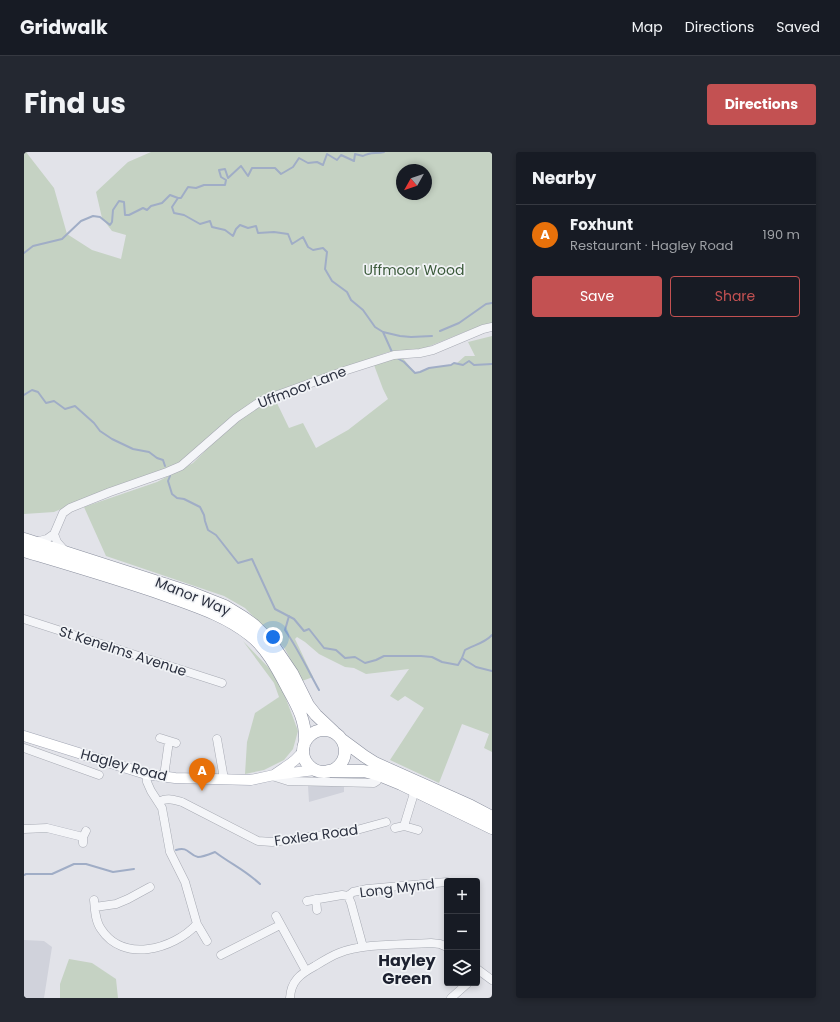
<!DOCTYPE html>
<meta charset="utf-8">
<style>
:root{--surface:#171b24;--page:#242831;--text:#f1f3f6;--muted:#9ea1a6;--line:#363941;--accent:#c35152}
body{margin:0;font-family:Poppins,sans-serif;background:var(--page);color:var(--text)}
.controls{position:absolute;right:12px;bottom:12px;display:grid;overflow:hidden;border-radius:4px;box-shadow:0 2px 6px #0003}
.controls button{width:36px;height:36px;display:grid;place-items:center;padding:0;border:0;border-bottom:1px solid var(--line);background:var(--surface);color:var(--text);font:20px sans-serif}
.compass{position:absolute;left:372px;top:12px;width:36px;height:36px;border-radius:50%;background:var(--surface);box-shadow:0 2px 6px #0003;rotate:230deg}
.you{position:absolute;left:249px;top:485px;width:14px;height:14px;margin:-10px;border:3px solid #fff;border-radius:50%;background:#1a73e8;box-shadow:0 0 0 6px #1a73e833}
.badge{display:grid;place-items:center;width:26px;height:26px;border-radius:50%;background:var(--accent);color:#fff;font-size:13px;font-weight:700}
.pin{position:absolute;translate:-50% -33px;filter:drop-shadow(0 1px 2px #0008)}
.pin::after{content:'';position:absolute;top:21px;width:14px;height:12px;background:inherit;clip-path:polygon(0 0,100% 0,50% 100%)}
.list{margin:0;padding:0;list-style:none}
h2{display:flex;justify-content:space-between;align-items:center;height:52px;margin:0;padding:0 16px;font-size:17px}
h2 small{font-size:13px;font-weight:400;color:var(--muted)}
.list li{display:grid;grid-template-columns:26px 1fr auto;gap:12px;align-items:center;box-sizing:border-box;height:60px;padding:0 16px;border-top:1px solid var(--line)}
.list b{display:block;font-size:15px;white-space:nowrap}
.list p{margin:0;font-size:13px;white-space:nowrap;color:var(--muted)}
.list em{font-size:13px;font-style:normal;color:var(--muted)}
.actions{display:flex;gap:8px;padding:12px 16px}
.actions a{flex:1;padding:9px 0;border:1px solid var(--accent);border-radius:4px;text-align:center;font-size:14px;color:var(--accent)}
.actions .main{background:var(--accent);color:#fff}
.icon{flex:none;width:22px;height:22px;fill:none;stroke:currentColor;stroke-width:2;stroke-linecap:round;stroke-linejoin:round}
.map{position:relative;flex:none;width:468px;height:846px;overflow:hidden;border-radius:4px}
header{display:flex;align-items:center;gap:24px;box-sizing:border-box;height:56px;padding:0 20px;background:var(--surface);border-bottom:1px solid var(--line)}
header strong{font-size:19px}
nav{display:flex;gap:22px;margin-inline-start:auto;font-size:14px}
.intro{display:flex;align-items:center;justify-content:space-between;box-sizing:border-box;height:96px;padding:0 24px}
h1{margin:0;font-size:28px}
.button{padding:10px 18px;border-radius:4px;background:var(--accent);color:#fff;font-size:14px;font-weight:700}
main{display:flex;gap:24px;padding:0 24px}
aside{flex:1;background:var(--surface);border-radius:4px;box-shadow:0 2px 6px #0003}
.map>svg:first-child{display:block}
.built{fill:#d0d2db}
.green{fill:#c5d2c3;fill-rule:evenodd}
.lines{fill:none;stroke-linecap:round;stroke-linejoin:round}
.stream{stroke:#a0adc6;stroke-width:2}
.minor-casing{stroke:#a7aab3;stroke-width:9}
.major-casing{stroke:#a2a6b4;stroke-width:11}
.highway-casing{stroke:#8a8f9e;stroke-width:13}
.minor{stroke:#f4f5f8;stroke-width:8}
.major{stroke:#fff;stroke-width:10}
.highway{stroke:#fff;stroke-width:12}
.labels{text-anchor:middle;stroke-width:3.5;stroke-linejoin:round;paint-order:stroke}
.park-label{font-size:14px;fill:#3b5a3a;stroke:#f1f3f6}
.street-label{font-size:14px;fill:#2b303f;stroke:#f1f3f6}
.quarter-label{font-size:16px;font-weight:bold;fill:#1d2130;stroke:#f1f3f6}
</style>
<header>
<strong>Gridwalk</strong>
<nav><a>Map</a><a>Directions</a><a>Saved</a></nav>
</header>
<div class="intro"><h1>Find us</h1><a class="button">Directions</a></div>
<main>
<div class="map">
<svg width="468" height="846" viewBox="0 0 468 846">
<rect width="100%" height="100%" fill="#e2e3e9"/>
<path class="built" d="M311,633l9,2v5l-35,10 -1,-16z
M0,788l20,1 8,6 -8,51h-20z"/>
<path class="green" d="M0,0h2l28,36 13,46 25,16 29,9 5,-24 -14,-4 -10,-13 -6,-26 32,-30 23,-10h341v172l-20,5 -52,21 -32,2 -129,47 -75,61 -16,9 -58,19 -56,24 -30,2zM378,18h24v24h-24z
M468,184v416l-8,-4 5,-14 -27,-10 -23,59 -49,-23 34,-52 -19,-12 -7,5 -8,-5 19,-27 -43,5 -12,-6 -9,-1 -26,-13 -14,-12 -8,-5 -2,2 18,38 -11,4 -17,-32 -40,-41 -21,-12 -118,-40 -22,-49 73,-25 36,-19 30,-30 37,-28 15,-6 14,29 14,-5 13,25 32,-18 40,-31 -5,-10 -9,-24 20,-8h8l13,16 6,-1 8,-4 22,-3 3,-2h3l8,-7h10l-7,-14z
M219,489l26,27 13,20 16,43 -5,18 -9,11 -20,10 -19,4 2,-32 8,-29 24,-16 -5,-14z
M45,807l23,4 24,16 2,19h-58v-14z"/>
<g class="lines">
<path class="stream" d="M154,46h3l7,-11 8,1 8,-3h21l1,-5 -5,-3 -2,-7 6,-1 3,9 13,-12 7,10 4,-8h23l6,6 12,-7 6,-9 9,5 9,-1 6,3 4,-11 10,6 4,-5 13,6 1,-7 8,2c7,-4 13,-2 21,-4
M0,101l9,-7 29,-7 19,-18 12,-5 7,1 10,8 2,-3 1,-12 6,-9 5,1 1,13h4l14,-7 4,2 4,-4 11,-3 8,-8 8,3 -6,9 2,6 10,2 16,9 10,-3 2,6 13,3 8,6 3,-7 4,-4 8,3 8,-2 2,7 16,-1 14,2 4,10 11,-7 5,10 5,3 10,-2 4,4 -2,17 7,12 15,11 4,8 12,10 12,17 8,5 17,4 11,1 21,-1
M416,179l19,-8 27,-19 6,-1
M359,180l9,20
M373,206l7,4 11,11 5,-1 9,-4 22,-3 3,-2 9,2 6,-4 5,4 18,-1
M0,243l8,-5 6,2 8,11 8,-2 11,8 10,-3 19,17 6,8 12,8 21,10 16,3 8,6 6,2 2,6
M146,324l-2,5 4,13 5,4 7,1 16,8 4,8 1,6 3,9 8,5 22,28 14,-4 23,50 19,10 10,12 5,-2 15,19 12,2 9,8 10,-1 10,6 11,-3 8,-4h37l11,1 10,5 16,3 4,-7 3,-8c9,-5 20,-7 27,-15
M265,464l-4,14c13,19 23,40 34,60
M438,506l14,9 16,4
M152,698c13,-4 12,5 22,7 5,0 12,-3 17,-5 16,12 30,18 45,32
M0,723l2,-1h26l22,-10h12l27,8 21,-3"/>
<defs>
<path id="minor" d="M30,382l3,8 8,9
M11,390l12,-3 7,-5 9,-21 7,-5 40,-16 57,-20 14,-6 55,-48 25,-17 86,-31 47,-15 26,-2 13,-3 50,-21 9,-2
M0,467l198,64
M136,586l16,5
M193,587l7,40
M0,596l75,27
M140,624l5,-35
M248,624l16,5 86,2 3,-2 2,-6
M391,638l-11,36 14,4
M135,650c8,-5 15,-2 23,0l76,39 14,1 81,-11 33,-9
M371,676l9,-2
M0,677l23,-1 36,9
M59,691v-6l3,-6
M292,747l1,11
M70,748c1,9 1,21 7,29 22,34 72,21 96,-5l-12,-42 -15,-30 -8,-44 -11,-17 -4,-9 -1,-8
M283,749l35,-6 6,1
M71,755l21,-3 12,-5 22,-12
M252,764l30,55
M173,772l10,17
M339,795l-12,-44 -3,-7 5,-4 14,-3 80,-7
M197,803l59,-30
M453,817l15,11
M266,846c1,-17 10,-24 25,-32 8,-5 16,-10 24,-13 23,-10 67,-8 92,-10l9,1 7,3
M427,846l17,-15"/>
<path id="major" d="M0,584l122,38 29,4 76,2 23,-5 41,-5
M250,623c10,-8 24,-14 30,-26"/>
<path id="highway" d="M0,387l168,54 33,13 18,11 11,8 17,17 21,31 16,32 8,10 18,17
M0,399c47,14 95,28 141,44 30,11 60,20 85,40 17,13 28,35 38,54 10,18 18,32 17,53
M279 599a21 21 0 1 1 42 0a21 21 0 1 1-42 0Z
M317,587l23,17 11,7 96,43 21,11
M304,619h36l15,4 22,9 91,44"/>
</defs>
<use href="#minor" class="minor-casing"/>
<use href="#major" class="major-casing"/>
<use href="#highway" class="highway-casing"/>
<use href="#minor" class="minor"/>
<use href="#major" class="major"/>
<use href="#highway" class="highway"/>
</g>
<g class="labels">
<g class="park-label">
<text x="390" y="123">Uffmoor Wood</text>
</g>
<g class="street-label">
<text transform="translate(278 235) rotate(-21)" y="5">Uffmoor Lane</text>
<text transform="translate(169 444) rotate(22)" y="5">Manor Way</text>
<text transform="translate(99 499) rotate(18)" y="5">St Kenelms Avenue</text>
<text transform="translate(100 613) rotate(15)" y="5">Hagley Road</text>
<text transform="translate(292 683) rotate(-8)" y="5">Foxlea Road</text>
<text transform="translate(373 736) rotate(-7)" y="5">Long Mynd</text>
</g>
<g class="quarter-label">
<text x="383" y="814">Hayley<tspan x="383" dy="18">Green</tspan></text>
</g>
</g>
</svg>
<div class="controls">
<button>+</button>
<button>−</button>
<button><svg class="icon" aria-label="layers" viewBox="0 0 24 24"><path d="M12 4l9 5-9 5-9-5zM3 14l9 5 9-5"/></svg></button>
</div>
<svg class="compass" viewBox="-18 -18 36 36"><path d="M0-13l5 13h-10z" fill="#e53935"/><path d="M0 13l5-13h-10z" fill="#9ea1a6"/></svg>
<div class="you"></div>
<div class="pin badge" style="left:178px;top:639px;background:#e8710a">A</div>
</div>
<aside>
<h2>Nearby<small></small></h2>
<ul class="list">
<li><span class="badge" style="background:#e8710a">A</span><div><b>Foxhunt</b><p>Restaurant · Hagley Road</p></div><em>190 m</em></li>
</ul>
<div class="actions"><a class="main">Save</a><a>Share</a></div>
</aside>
</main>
